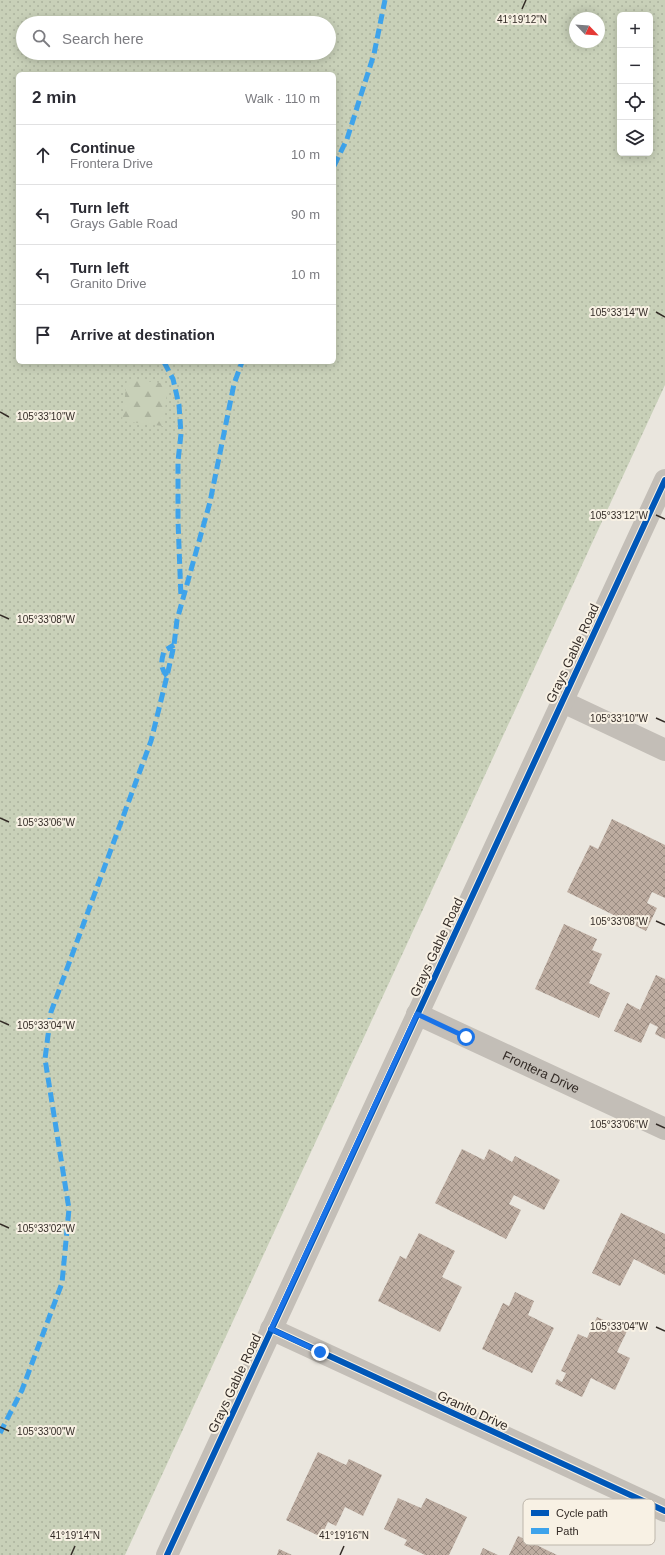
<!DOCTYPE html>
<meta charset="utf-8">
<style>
:root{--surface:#fff;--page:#f2f2f3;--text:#2b2b33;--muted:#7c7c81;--line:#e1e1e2}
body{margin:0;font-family:Arial,sans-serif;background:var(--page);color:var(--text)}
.controls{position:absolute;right:12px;top:12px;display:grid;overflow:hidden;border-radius:6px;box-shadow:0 2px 10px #0003}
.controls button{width:36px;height:36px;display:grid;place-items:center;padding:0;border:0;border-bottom:1px solid var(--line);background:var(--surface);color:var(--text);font:20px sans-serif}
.compass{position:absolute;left:569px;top:12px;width:36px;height:36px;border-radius:50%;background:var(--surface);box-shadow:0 2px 10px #0003;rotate:115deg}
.stop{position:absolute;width:12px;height:12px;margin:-9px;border:3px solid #1a73e8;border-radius:50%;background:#fff}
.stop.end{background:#1a73e8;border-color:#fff;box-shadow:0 1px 4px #0008}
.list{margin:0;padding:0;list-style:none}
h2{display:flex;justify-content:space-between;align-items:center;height:52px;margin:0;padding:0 16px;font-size:17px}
h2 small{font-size:13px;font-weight:400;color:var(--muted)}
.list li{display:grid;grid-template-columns:26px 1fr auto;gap:12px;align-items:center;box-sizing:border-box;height:60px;padding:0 16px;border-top:1px solid var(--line)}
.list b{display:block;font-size:15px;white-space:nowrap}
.list p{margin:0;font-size:13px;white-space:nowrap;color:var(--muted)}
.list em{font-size:13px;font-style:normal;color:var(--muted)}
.icon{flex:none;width:22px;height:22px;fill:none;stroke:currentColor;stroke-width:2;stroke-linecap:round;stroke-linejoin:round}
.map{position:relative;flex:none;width:665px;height:1555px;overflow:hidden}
.search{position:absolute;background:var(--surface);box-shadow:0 2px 10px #0003;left:16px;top:16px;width:320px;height:44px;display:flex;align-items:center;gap:10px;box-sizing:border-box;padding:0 14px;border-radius:22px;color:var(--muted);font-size:15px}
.panel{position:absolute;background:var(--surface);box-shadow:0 2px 10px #0003;left:16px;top:72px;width:320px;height:292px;border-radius:6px}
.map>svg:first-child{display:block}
.grass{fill:url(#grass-dots);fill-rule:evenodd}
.forest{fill:url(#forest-firs)}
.building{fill:url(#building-cross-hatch)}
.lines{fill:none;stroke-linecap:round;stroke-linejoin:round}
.minor{stroke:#c3beb7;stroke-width:22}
.quiet{stroke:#3ea3eb;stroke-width:5;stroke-dasharray:10 5;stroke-linecap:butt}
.cycleway-casing{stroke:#f8f1e4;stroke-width:8}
.cycleway{stroke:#0057b8;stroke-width:6}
.route{stroke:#1a73e8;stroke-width:5}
.ticks{fill:none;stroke:#332b26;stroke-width:1.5}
.labels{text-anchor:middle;stroke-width:4;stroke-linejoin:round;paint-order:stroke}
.street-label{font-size:13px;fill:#332b26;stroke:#f8f1e4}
.key{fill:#f8f1e4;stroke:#bdb6ab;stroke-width:1}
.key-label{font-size:11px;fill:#332b26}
.ticks-label{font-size:10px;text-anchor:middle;fill:#332b26;stroke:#f8f1e4;stroke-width:4;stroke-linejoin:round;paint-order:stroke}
</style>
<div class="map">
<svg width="665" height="1555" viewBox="0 0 665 1555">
<defs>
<pattern id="grass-dots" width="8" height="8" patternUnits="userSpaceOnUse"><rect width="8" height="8" fill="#c8d0b8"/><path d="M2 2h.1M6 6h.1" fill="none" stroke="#acb39e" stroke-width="1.8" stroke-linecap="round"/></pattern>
<pattern id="forest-firs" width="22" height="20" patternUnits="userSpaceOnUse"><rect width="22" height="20" fill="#c8d0b8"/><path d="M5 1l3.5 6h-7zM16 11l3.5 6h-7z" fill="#acb39e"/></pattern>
<pattern id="building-cross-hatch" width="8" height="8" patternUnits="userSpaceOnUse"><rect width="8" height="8" fill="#bdaca0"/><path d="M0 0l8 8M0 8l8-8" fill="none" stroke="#9a8c82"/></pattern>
</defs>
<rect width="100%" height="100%" fill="#eae6de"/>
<path class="grass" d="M0,0h665v385l-540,1170h-125zM620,15h30v138h-30zM575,18h24v24h-24zM23,23h306v30h-306zM18,74h316v288h-316z"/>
<path class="forest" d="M127,379l41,5 -5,42 -41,-5z"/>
<path class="building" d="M612,819l53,26v53l-13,-6 -5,11 10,5 -11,23 -79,-39 23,-47 8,4z
M564,924l33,15 -5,11 10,4 -13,29 21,10 -11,25 -64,-29z
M656,975l9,4v60l-10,-5 3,-7 -8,-4 -9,20 -27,-12 13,-28 13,7z
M462,1149l22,11 5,-11 23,13 3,-6 45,24 -16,30 -30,-15 -5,9 12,6 -15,29 -71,-36z
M621,1213l44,21v41l-31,-16 -14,27 -28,-13z
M419,1233l36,18 -13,26 20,10 -22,45 -62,-31 22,-45 6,3z
M515,1292l19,9 -6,14 26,13 -22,45 -50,-24 21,-46 6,3z
M597,1317l30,14 -10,21 13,6 -15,32 -24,-12 -9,19 -27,-13 2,-5 5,3 4,-9 -5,-2 17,-37 9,4z
M318,1452l28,13 3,-6 33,16 -19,41 -18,-9 -9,19 -8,-4 -7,15 -35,-17z
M398,1498l23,10 5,-10 41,19 -18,38h-24l-21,-10 3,-5 -23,-11z
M518,1536l39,19h-48z
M483,1548l15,7h-18z
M279,1549l13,6h-15z"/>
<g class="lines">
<g class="minor">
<path d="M561,701l104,49"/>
<path id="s1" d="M417,1014l248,115"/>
<path d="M271,1329l394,182"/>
<path d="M167,1555l498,-1075"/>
</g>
<path class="quiet" d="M334,166l13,-27 27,-85 11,-54
M164,362l9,17 6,26 2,29 -3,27v60l3,77
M167,676c-7,-8 -6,-14 -3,-25l10,-6
M0,1433l22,-43 40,-107 7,-74 -24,-150 6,-47 100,-271 16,-65 7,-31 3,-25 33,-118 24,-118 8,-22"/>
<defs>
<path id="cycleway" d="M271,1329l394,182
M167,1555l498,-1075"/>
</defs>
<use href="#cycleway" class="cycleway-casing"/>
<use href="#cycleway" class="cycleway"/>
</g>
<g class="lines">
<path class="route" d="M320,1352l-49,-23 146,-315 49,23"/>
</g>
<path class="ticks" d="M522,9l4,-9M656,312l9,5M0,412l9,5M656,515l9,4M0,615l9,4M656,718l9,4M0,818l9,4M656,921l9,4M0,1021l9,4M656,1124l9,4M0,1224l9,4M656,1327l9,4M0,1427l9,4M71,1555l4,-9M340,1555l4,-9"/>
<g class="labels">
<g class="street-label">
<text transform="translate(572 653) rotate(-65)" y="5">Grays Gable Road</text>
<text transform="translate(436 947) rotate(-65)" y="5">Grays Gable Road</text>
<text dy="5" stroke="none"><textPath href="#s1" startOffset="137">Frontera Drive</textPath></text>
<text transform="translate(234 1383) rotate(-65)" y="5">Grays Gable Road</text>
<text transform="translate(473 1410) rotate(25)" y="5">Granito Drive</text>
</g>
</g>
<rect x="523" y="1499" width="132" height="46" rx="6" class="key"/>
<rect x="531" y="1510" width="18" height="6" fill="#0057b8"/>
<rect x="531" y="1528" width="18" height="6" fill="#3ea3eb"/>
<g class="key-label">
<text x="556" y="1517">Cycle path</text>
<text x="556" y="1535">Path</text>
</g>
<g class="ticks-label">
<text x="522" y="23">41°19'12"N</text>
<text x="619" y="316">105°33'14"W</text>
<text x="46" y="420">105°33'10"W</text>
<text x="619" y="519">105°33'12"W</text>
<text x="46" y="623">105°33'08"W</text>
<text x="619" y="722">105°33'10"W</text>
<text x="46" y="826">105°33'06"W</text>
<text x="619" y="925">105°33'08"W</text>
<text x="46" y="1029">105°33'04"W</text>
<text x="619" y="1128">105°33'06"W</text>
<text x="46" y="1232">105°33'02"W</text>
<text x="619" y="1330">105°33'04"W</text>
<text x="46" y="1435">105°33'00"W</text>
<text x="75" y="1539">41°19'14"N</text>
<text x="344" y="1539">41°19'16"N</text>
</g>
</svg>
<div class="controls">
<button>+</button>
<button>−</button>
<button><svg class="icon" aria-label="locate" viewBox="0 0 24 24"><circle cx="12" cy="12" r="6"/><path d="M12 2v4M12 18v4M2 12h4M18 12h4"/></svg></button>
<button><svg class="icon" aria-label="layers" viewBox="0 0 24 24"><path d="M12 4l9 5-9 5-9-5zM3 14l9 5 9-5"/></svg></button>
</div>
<svg class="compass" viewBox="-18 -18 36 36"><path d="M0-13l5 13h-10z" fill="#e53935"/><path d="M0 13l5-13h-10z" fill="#7c7c81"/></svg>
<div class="stop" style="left:466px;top:1037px"></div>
<div class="stop end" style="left:320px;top:1352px"></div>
<div class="search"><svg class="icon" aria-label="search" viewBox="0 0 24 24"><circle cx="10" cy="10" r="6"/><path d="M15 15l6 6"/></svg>Search here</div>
<section class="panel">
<h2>2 min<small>Walk · 110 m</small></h2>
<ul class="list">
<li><svg class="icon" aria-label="ahead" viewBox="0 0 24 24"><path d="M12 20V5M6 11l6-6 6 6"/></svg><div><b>Continue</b><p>Frontera Drive</p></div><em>10 m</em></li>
<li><svg class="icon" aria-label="left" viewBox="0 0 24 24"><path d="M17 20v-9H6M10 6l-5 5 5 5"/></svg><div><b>Turn left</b><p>Grays Gable Road</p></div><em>90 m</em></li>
<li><svg class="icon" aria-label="left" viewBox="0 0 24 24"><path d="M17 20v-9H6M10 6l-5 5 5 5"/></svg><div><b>Turn left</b><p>Granito Drive</p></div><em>10 m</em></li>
<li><svg class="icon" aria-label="arrive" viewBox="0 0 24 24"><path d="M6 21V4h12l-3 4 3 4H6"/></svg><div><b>Arrive at destination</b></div></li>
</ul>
</section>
</div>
